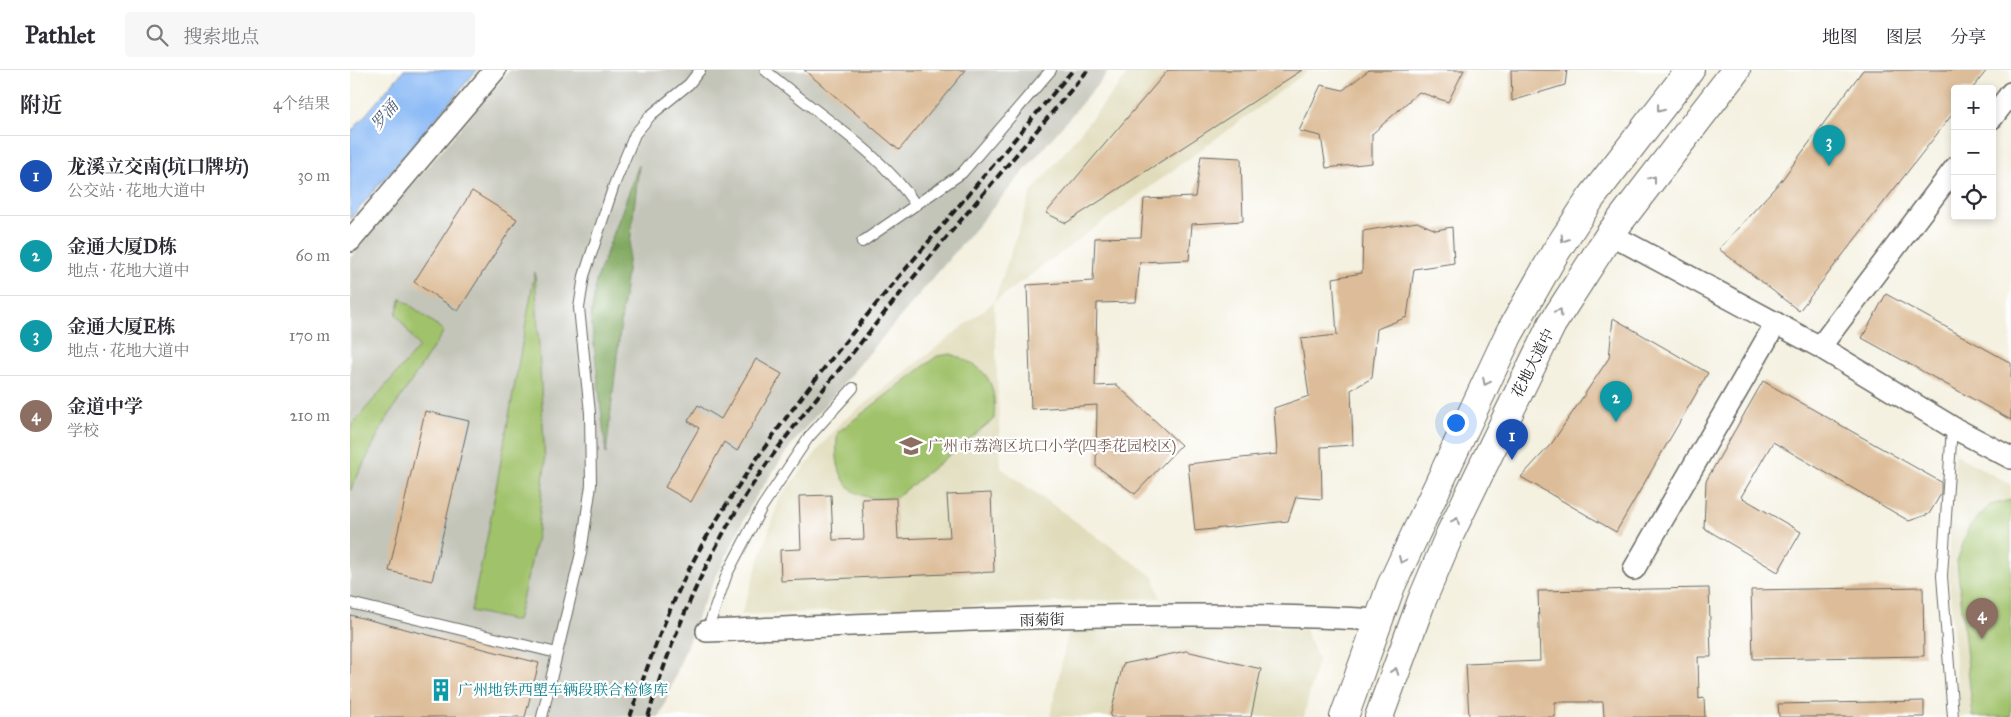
<!DOCTYPE html>
<html lang="zh">
<meta charset="utf-8">
<style>
:root{--surface:#fff;--page:#f7f7f7;--text:#2b2b33;--muted:#7c7c81;--line:#e1e1e2;--accent:#c8321e}
body{margin:0;font-family:"IM FELL Great Primer","Noto Serif SC",serif;background:var(--page);color:var(--text)}
.controls{position:absolute;right:15px;top:15px;display:grid;overflow:hidden;border-radius:5px;box-shadow:0 2px 8px #0003}
.controls button{width:45px;height:45px;display:grid;place-items:center;padding:0;border:0;border-bottom:1px solid var(--line);background:var(--surface);color:var(--text);font:25px sans-serif}
.you{position:absolute;left:1105px;top:352px;width:18px;height:18px;margin:-12px;border:4px solid #fff;border-radius:50%;background:#1a73e8;box-shadow:0 0 0 8px #1a73e833}
.badge{display:grid;place-items:center;width:32px;height:32px;border-radius:50%;background:var(--accent);color:#fff;font-size:16px;font-weight:700}
.pin{position:absolute;translate:-50% -41px;filter:drop-shadow(0 1px 2px #0008)}
.pin::after{content:'';position:absolute;top:26px;width:18px;height:15px;background:inherit;clip-path:polygon(0 0,100% 0,50% 100%)}
.list{margin:0;padding:0;list-style:none}
h2{display:flex;justify-content:space-between;align-items:center;height:65px;margin:0;padding:0 20px;font-size:21px}
h2 small{font-size:16px;font-weight:400;color:var(--muted)}
.list li{display:grid;grid-template-columns:32px 1fr auto;gap:15px;align-items:center;box-sizing:border-box;height:80px;padding:0 20px;border-top:1px solid var(--line)}
.list b{display:block;font-size:19px;white-space:nowrap}
.list p{margin:0;font-size:16px;white-space:nowrap;color:var(--muted)}
.list em{font-size:16px;font-style:normal;color:var(--muted)}
.icon{flex:none;width:28px;height:28px;fill:none;stroke:currentColor;stroke-width:2;stroke-linecap:round;stroke-linejoin:round}
.map{position:relative;flex:none;width:1661px;height:647px;overflow:hidden}
header{display:flex;align-items:center;gap:30px;box-sizing:border-box;height:70px;padding:0 25px;background:var(--surface);border-bottom:1px solid var(--line)}
header strong{font-size:24px}
nav{display:flex;gap:28px;margin-inline-start:auto;font-size:18px}
.search{width:350px;height:45px;background:var(--page);display:flex;align-items:center;gap:12px;box-sizing:border-box;padding:0 18px;border-radius:5px;color:var(--muted);font-size:19px}
main{display:flex}
aside{flex:1;background:var(--surface)}
.map>svg:first-child{display:block}
.built{fill:#e0dcbb}
.industrial{fill:#c4c5b9}
.green{fill:#a0c26b;stroke:#5e6f44}
.forest{fill:#80a85f;stroke:#4e623e}
.water{fill:#8abaf6;stroke:#536b89}
.building{fill:#ddbd99}
.lines{fill:none;stroke-linecap:round;stroke-linejoin:round}
.lane-casing{stroke:#686761;stroke-width:12}
.street-casing{stroke:#686761;stroke-width:24}
.primary-casing{stroke:#686761;stroke-width:30}
.lane{stroke:#fff;stroke-width:10}
.street{stroke:#fff;stroke-width:21}
.primary{stroke:#fff;stroke-width:28}
.rail{stroke:#1c1c1c;stroke-width:4;stroke-dasharray:8 4;stroke-linecap:butt}
.oneway{stroke:#999}
.labels{text-anchor:middle;stroke-width:4.5;stroke-linejoin:round;paint-order:stroke}
.street-label{font-size:15px;fill:#1c1c1c;stroke:#fff}
.education-label{font-size:15px;fill:#785e54;stroke:#fff;text-anchor:start}
.culture-label{font-size:15px;fill:#0d838f;stroke:#fff;text-anchor:start}
.water-label{font-size:16px;font-style:italic;fill:#485b73;stroke:#fff}
</style>
<header>
<strong>Pathlet</strong>
<div class="search"><svg class="icon" aria-label="search" viewBox="0 0 24 24"><circle cx="10" cy="10" r="6"/><path d="M15 15l6 6"/></svg>搜索地点</div>
<nav><a>地图</a><a>图层</a><a>分享</a></nav>
</header>
<main>
<aside>
<h2>附近<small>4个结果</small></h2>
<ul class="list">
<li><span class="badge" style="background:#1a4fb4">1</span><div><b>龙溪立交南(坑口牌坊)</b><p>公交站 · 花地大道中</p></div><em>30 m</em></li>
<li><span class="badge" style="background:#0f9aa8">2</span><div><b>金通大厦D栋</b><p>地点 · 花地大道中</p></div><em>60 m</em></li>
<li><span class="badge" style="background:#0f9aa8">3</span><div><b>金通大厦E栋</b><p>地点 · 花地大道中</p></div><em>170 m</em></li>
<li><span class="badge" style="background:#8d6e63">4</span><div><b>金道中学</b><p>学校</p></div><em>210 m</em></li>
</ul>
</aside>
<div class="map">
<svg width="1661" height="647" viewBox="0 0 1661 647">
<rect width="100%" height="100%" fill="#fff"/>
<filter id="ink" filterUnits="userSpaceOnUse"><feTurbulence type="fractalNoise" baseFrequency=".02" numOctaves="2"/><feDisplacementMap in="SourceGraphic" scale="10" xChannelSelector="R" yChannelSelector="G"/><feConvolveMatrix kernelMatrix="1 2 1 2 8 2 1 2 1" color-interpolation-filters="sRGB"/></filter>
<filter id="wash" filterUnits="userSpaceOnUse"><feTurbulence type="fractalNoise" baseFrequency=".0096" numOctaves="4" result="noise"/><feDisplacementMap in="SourceGraphic" scale="20" xChannelSelector="R" yChannelSelector="G"/><feGaussianBlur stdDeviation="1.12" result="paint"/><feColorMatrix in="noise" values="0 0 0 0 0 0 0 0 0 0 0 0 0 0 0 0 0 1.4 0 .05"/><feComposite in="paint" operator="in"/></filter>
<g filter="url(#wash)">
<rect width="100%" height="100%" fill="#f4f1e1"/>
<path class="built" d="M781,0h178l-315,232 7,166 153,109 6,21 -419,17 39,-118 60,-74 154,-121 37,-109z
M1605,384l56,31v232h-52l-11,-156z
M954,557l14,32 -14,58h-254l19,-88z"/>
<path class="industrial" d="M160,0h600l-318,374 -39,57 -52,107 -41,109h-310v-459z"/>
<path class="green" d="M185,202l10,192 -8,73 -20,84 -46,-10 16,-73z
M51,228l43,33 -60,92 -34,68v-64l69,-80 -23,-33z
M601,284c35,13 46,26 43,65l-98,79c-9,0 -19,1 -28,-1 -31,-6 -34,-41 -30,-65l99,-76z
M1661,430v217h-38l-16,-156 12,-34 21,-22z"/>
<path class="forest" d="M289,95l-33,289 -15,-136 5,-37z"/>
<path class="water" d="M54,0h73l-127,149v-86z"/>
<g id="blocks">
<path class="building" d="M454,0h162l-67,80z
M818,0h134l-236,153 -20,-10z
M1019,0h95l-16,32 -29,-10 -47,42v29l-46,5 -5,-32 -22,-5 22,-46 22,5z
M1161,0h56l-2,15 -53,16z
M1513,0h124l-15,19h-17v22l-156,200 -80,-62 62,-68z
M851,86l40,2 2,63 -51,3 -3,36 -49,2 -4,40 -39,1 -2,83 22,-1 64,60 -46,49 -39,-28 1,-61 -66,4 -4,-124 66,-4 2,-43 46,-1 3,-38 51,-2z
M122,121l45,28 -59,92 -44,-29z
M1067,152l19,8 16,-3 2,36 -40,6 -7,48 -30,12 -5,49 -21,12 2,55 -32,2 1,52 -26,-2 -8,24 -93,10 -7,-67 89,-10 -3,-46 35,-12 -8,-57 36,-4 -4,-57 29,-5 1,-42z
M1536,224l125,69v57l-149,-82z
M1263,248l95,55 -92,159 -95,-55 31,-34 57,-85z
M406,289l26,15 -45,77 -13,-9 -33,60 -26,-15 34,-59 -11,-7 10,-16 23,14z
M1413,311l178,101v12l-12,20 -20,7 -136,-79 -32,55 60,35 -23,40 -74,-44 2,-47z
M75,341l44,10 -37,160 -43,-10z
M641,423l3,79 -213,9 -1,-31 21,-1 -2,-53 32,-1 2,45 31,-1 -2,-40 34,-1 2,41 52,-2 -3,-42z
M1573,517l1,69 -171,3 -2,-69z
M1359,518l2,69h-13l1,42 5,-1 1,19h-101l-1,-15h-48v15h-86l-3,-53 74,-3 -2,-70z
M0,545l189,48 -14,54h-175z
M836,581l75,18 -10,48h-141l13,-53z
M1574,631v16h-145l-1,-13z"/>
</g>
</g>
<g filter="url(#ink)">
<use href="#blocks" fill-opacity="0" stroke="#686761" stroke-width="1"/>
<g class="lines">
<defs>
<path id="lane" d="M415,0c50,43 114,80 151,135
M512,172l100,-69 89,-103
M1602,357l-10,149 11,141
M0,533l207,50
M357,561l20,-57 35,-67 46,-69 45,-50
M192,647l39,-164 10,-68 -1,-72 -11,-105 5,-32 30,-91 21,-51 16,-19 38,-31 11,-14"/>
<path id="street" d="M1642,48l19,-25
M1260,164l210,113 132,80 59,31
M0,171l145,-171
M1470,277l135,-179
M1284,499l142,-246
M357,561c223,-8 448,-24 671,-11"/>
<path id="primary" d="M994,647l47,-131 118,-252 46,-81 36,-55 99,-128
M1029,647l43,-117 28,-66 102,-210 58,-90 126,-164"/>
</defs>
<use href="#lane" class="lane-casing"/>
<use href="#street" class="street-casing"/>
<use href="#primary" class="primary-casing"/>
<use href="#lane" class="lane"/>
<use href="#street" class="street"/>
<use href="#primary" class="primary"/>
<path class="rail" d="M280,647c20,-59 41,-117 72,-172 58,-101 132,-191 207,-280 55,-65 109,-130 164,-195
M298,647c28,-97 72,-192 133,-273 26,-35 54,-69 81,-103 73,-92 150,-181 226,-271"/>
</g>
<defs><path id="oneway-chevron" d="M-2-3.5L2.5 0L-2 3.5" fill="none" stroke-width="1.6" stroke-linecap="round" stroke-linejoin="round" transform="scale(1.25)"/></defs>
<g class="oneway">
<use href="#oneway-chevron" transform="translate(1310 39) rotate(128)"/>
<use href="#oneway-chevron" transform="translate(1303 109) rotate(-53)"/>
<use href="#oneway-chevron" transform="translate(1214 169) rotate(123)"/>
<use href="#oneway-chevron" transform="translate(1209 242) rotate(-58)"/>
<use href="#oneway-chevron" transform="translate(1136 312) rotate(116)"/>
<use href="#oneway-chevron" transform="translate(1106 451) rotate(-65)"/>
<use href="#oneway-chevron" transform="translate(1052 490) rotate(114)"/>
<use href="#oneway-chevron" transform="translate(1045 601) rotate(-70)"/>
</g>
</g>
<defs>
<symbol id="school-bare" viewBox="-9 -9 18 18"><path d="M0-5L7-2L0 1L-7-2ZM-4 1L0 2.5L4 1V4Q0 6-4 4Z" fill="#8d6e63" stroke="#fff" stroke-width="2.5" paint-order="stroke"/></symbol>
<symbol id="building-bare" viewBox="-9 -9 18 18"><path d="M-4-6H4V6H1V3H-1V6H-4ZM-2.5-4.3h1.7v1.8h-1.7ZM.8-4.3h1.7v1.8H.8ZM-2.5-1h1.7V.8h-1.7ZM.8-1h1.7V.8H.8Z" fill="#0f9aa8" stroke="#fff" stroke-width="2.5" paint-order="stroke"/></symbol>
</defs>
<g fill-rule="evenodd">
<use href="#school-bare" x="545" y="360" width="32" height="32"/>
<use href="#building-bare" x="75" y="604" width="32" height="32"/>
</g>
<g class="labels">
<g class="street-label">
<text transform="translate(1183 293) rotate(-63)" y="5">花地大道中</text>
<text transform="translate(692 550) rotate(-2)" y="5">雨菊街</text>
</g>
<g class="education-label">
<text x="578" y="381">广州市荔湾区坑口小学(四季花园校区)</text>
</g>
<g class="culture-label">
<text x="108" y="625">广州地铁西塱车辆段联合检修库</text>
</g>
<g class="water-label">
<text transform="translate(34 45) rotate(-50)" y="6">罗涌</text>
</g>
</g>
</svg>
<div class="controls">
<button>+</button>
<button>−</button>
<button><svg class="icon" aria-label="locate" viewBox="0 0 24 24"><circle cx="12" cy="12" r="6"/><path d="M12 2v4M12 18v4M2 12h4M18 12h4"/></svg></button>
</div>
<div class="you"></div>
<div class="pin badge" style="left:1162px;top:390px;background:#1a4fb4">1</div>
<div class="pin badge" style="left:1266px;top:352px;background:#0f9aa8">2</div>
<div class="pin badge" style="left:1479px;top:96px;background:#0f9aa8">3</div>
<div class="pin badge" style="left:1632px;top:569px;background:#8d6e63">4</div>
</div>
</main>
